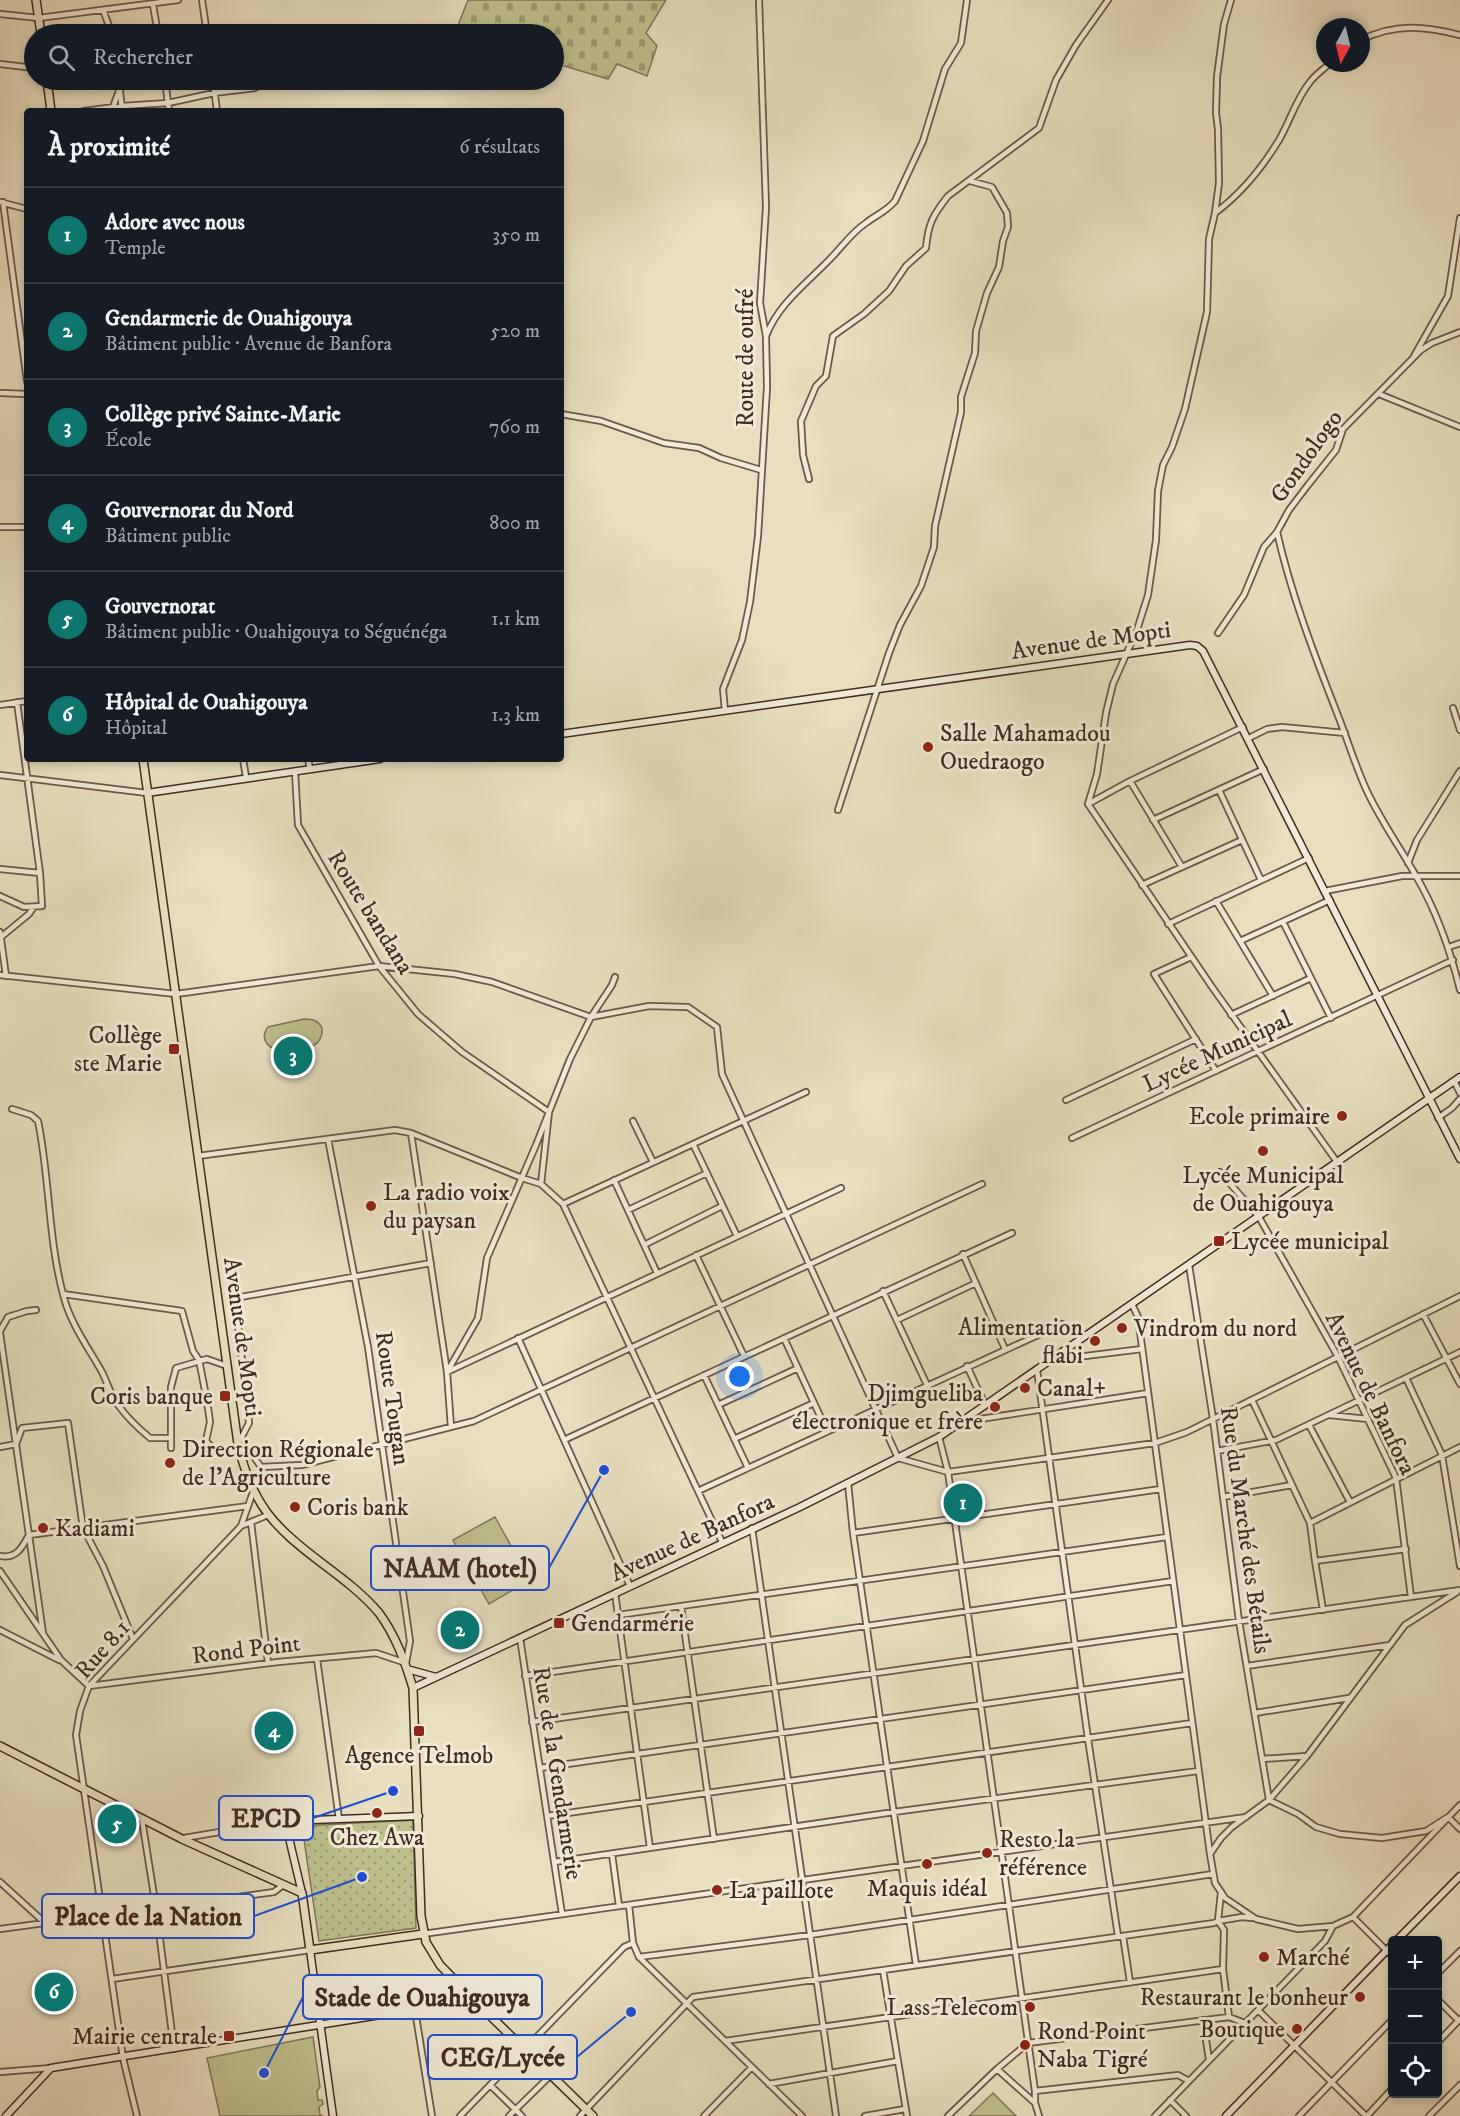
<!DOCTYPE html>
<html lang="fr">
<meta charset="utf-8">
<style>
:root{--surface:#171b24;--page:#242831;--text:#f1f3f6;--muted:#9ea1a6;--line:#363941;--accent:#0f766e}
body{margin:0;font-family:"IM FELL DW Pica",serif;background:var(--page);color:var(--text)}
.controls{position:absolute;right:18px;bottom:18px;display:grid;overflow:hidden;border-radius:6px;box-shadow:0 3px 9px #0003}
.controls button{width:54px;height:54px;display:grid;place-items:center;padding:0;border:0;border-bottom:2px solid var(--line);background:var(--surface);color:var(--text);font:30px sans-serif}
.compass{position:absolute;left:1316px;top:18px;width:54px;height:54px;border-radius:50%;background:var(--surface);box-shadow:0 3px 9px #0003;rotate:187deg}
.you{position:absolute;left:740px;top:1377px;width:21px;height:21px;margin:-15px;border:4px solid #fff;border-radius:50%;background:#1a73e8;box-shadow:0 0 0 9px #1a73e833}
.badge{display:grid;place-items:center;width:39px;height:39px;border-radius:50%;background:var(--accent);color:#fff;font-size:20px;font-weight:700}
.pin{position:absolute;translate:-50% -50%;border:3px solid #fff;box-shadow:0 2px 6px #0006}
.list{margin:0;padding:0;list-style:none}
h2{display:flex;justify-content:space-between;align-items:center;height:78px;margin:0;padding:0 24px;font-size:26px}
h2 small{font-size:20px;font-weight:400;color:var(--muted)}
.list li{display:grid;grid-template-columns:39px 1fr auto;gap:18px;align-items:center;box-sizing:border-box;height:96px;padding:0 24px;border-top:2px solid var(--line)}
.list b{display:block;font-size:22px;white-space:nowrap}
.list p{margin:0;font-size:20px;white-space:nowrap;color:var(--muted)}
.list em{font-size:20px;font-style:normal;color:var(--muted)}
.icon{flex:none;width:33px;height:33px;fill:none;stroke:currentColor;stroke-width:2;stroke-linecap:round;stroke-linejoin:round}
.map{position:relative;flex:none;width:1460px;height:2116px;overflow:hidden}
.search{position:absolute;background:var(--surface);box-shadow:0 3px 9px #0003;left:24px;top:24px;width:540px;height:66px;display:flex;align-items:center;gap:15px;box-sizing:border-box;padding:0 21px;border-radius:33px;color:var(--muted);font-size:22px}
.panel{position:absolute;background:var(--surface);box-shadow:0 3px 9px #0003;left:24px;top:108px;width:540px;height:654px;border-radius:6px}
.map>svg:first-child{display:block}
.grass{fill:url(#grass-dots);stroke:#807657;stroke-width:1.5}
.cemetery{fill:url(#cemetery-stones);stroke:#807657;stroke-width:1.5}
.pitch{fill:#bec08d;stroke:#807657;stroke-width:1.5}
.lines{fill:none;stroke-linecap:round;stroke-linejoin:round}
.street-casing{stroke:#6c5849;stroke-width:8}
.secondary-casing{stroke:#422b21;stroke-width:9}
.primary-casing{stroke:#422b21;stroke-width:10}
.street{stroke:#f0ead6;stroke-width:4.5}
.secondary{stroke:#f0ead6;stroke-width:6}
.primary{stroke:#e8dfc0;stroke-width:7}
.poi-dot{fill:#8f2418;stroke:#f0ead6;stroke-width:2}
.labels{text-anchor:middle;stroke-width:6;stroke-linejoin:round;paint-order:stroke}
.street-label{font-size:24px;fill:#422b21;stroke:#f0ead6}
.poi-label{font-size:24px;fill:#422b21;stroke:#f0ead6;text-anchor:start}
.leader{fill:none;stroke:#1d4ed8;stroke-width:2}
.callout-dot{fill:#1d4ed8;stroke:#f0ead6;stroke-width:2}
.callout{fill:#f0ead6;stroke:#1d4ed8;stroke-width:2}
.callout-label{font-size:26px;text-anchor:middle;font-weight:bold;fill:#422b21}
</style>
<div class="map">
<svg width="1460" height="2116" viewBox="0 0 1460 2116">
<defs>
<pattern id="grass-dots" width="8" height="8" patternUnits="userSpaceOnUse" patternTransform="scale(1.5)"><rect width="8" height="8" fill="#bec08d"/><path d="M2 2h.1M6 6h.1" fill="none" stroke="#9c9c73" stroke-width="1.8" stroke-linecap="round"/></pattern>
<pattern id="cemetery-stones" width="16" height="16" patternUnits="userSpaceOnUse" patternTransform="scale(1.5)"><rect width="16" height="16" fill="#bec08d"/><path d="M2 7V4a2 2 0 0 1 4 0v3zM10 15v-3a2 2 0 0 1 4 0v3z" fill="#9c9c73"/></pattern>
</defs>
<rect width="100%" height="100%" fill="#e8dfc0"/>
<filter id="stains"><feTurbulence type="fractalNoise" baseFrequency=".00333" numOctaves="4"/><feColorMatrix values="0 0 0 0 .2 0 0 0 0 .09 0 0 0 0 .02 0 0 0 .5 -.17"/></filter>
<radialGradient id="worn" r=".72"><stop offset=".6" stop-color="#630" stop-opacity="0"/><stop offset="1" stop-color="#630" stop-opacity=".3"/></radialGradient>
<path class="grass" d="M413,1820l3,108 -97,13 -17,-115z"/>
<path class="cemetery" d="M468,0h198l-20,33 11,13 -10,30 -30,-12 -9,15 -54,-16v-29l-99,-1z"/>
<path class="pitch" d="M304,1019c8,0 14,1 18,9 1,6 -2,14 -8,17 -3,1 -10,1 -14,2 -11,1 -30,7 -35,-7 -2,-5 0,-9 3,-13z
M495,1517l35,63 -41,24 -36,-64z
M313,2037l7,50 -3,4 1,9h4l1,4 -4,3 1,8 3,1h-103l-13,-58z
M993,2093l23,23h-47z"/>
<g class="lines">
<defs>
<path id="street" d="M202,0l5,34
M153,5l5,29
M103,10l9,24
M0,14l39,4 139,-18
M1361,40c34,-17 63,-14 99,-5
M0,64l34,4
M119,80l3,31
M165,80l4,31
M213,80l4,31
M113,107l10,-27
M84,111l38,-5 46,-3 46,-10 41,-5
M0,202l27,7
M3,202l24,179
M1215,213c27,-20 47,-45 64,-73 11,-19 17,-41 31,-58 5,-7 14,-13 20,-19
M766,336c13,-33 40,-52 64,-77 12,-12 22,-27 36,-36 10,-8 21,-12 29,-22l28,-60 22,-72 16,-26 6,-43
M1414,356l34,-60 12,-78
M0,393l27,1
M1379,394l81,33
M561,414l40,7 63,22 35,5 22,10 40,12
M809,479l-6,-24 -2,-34 15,-35 10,-10 7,-40 31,-22 25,-23 17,-25 20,-18c2,-24 7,-33 22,-52l91,-68 17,-48 20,-35 32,-45
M0,527h27
M1277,532c14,62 37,122 60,181 10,25 18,52 29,76 14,31 34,58 50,87 21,36 34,73 44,114
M1218,633l26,-38 20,-48 13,-15 12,-22 19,-25 28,-35 7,-21 78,-79 11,-7 28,-11
M0,705l27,-4
M1453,708l7,22
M725,711l-2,-22 19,-49 8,-38 8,-66 9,-149 -1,-51 -6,-33 6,-96 -7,-207
M1249,738l18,-9 15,-2 63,6
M243,759l3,18
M308,759l2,10
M295,771l3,54 81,141 39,48 44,38 87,60 -8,72 22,20 159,338
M0,775l147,18
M1130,781l52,86
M1219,790l42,90
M1088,804l9,-30 9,-61 7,-29 24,-54 11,-35 8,-55 2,-49 5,-26 9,-18 13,-38 22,-97 2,-73 6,-26 4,-30 -1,-54 -2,-16 1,-36 7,-53 7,-24
M1088,804l124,183 125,175
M1088,804l42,-23 113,-54
M838,810l51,-157 11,-28 21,-39 13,-39 1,-21 26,-114v-15l14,-44 1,-22 11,-38 12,-26 4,-26 5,-14 -1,-14 -15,-26 -22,-6
M1153,820l111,-51
M1408,863l9,-23 43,-69
M0,869l40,4
M1142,885l100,-45
M1325,891l77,-15h58
M0,896l24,11 18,-1 -2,-33 -23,-171
M1216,901l57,95
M1283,922l48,96
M1168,924l141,-66
M0,932l6,44
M1,937l28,-23 4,-6
M1240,941l90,-41
M1449,947l11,-4
M1191,957l-37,17 62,97
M0,975l176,19 203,-28 76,8 37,8 99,35 58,-11 39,1 29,20 5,47 176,384 50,14 207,-29 32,-11 273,-136
M615,977l-3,8 -21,32 -21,42 -34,86 -49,113 -9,60 -31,54 394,-184
M1231,1015l80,-37
M1454,1081l6,12
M1066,1100l130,-61
M12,1109l19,6 7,6c12,58 10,120 26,177 7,26 25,51 38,74 5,10 9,24 16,33 8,11 21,24 32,33h21
M1438,1118l14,-10 8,-9
M633,1121l20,41
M411,1133l36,239 4,55
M1072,1138l381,-178
M693,1144l44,92
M198,1156l197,-26 16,3 111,45 19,6
M1220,1172l39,45 79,140 58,121 15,119
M614,1180l43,93
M563,1204l243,-112
M628,1210l79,-37
M644,1245l78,-39
M963,1254l42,95
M696,1255l48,101
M431,1263l-196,35 14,125 -11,21 11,6 12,17 41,-2 172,-44 508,-237
M1189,1265l24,154 26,202 30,179 29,14 18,13 24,7 42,4 44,-7 22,-14 12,12
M883,1291l44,94
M63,1294l119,17 11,40 6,9 8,41 3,21 -4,19 11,12
M1132,1304l6,13 72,537
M1423,1314l37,70
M897,1320l79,-37
M0,1331l8,-14 19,-6 9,-1
M0,1333l43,300
M518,1338l112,248
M784,1338l43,93
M1053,1360l89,-11
M967,1366l18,39
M1037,1370l51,369 30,197
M704,1375l44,93
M1406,1378l36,77 18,111
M1252,1400l58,123 5,38
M718,1405l80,-37
M1329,1415l39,4
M961,1422l187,-29
M1309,1425l41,77
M939,1437l9,35 87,619v12l4,13
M734,1439l80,-36
M564,1440l448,-207
M0,1447l16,-3 6,-16 46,-5 15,105 20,38 30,73
M171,1448v-61l5,-19 31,-9 20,7
M1217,1451l59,-11 184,-88
M848,1483l5,50 63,432
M698,1491l364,-167
M253,1492l-12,34 27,-11
M1223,1497l69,-12
M251,1522l17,141
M1310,1523l150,-76
M752,1528l84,588
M853,1533l308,-44
M0,1556c16,3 22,-8 29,-21l219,-29
M0,1571l61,89 28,26 189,-24 98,-9 30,10 4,-22 -42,-294 -40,-208
M615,1593l35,255
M681,1606l33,233
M1323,1610l-8,-49 91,-12
M618,1615l549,-78
M0,1630l59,30
M520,1638l42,276
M317,1659l22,160
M1247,1666l143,-21
M525,1676l648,-95
M1255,1713l94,-15
M532,1722l928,-132
M1262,1759l45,-3
M540,1768l646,-93
M547,1816l645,-93
M142,1820l14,88 18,141
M184,1838l101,-17
M612,1854l7,52
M554,1862l340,-50 304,-41
M0,1882l44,40
M629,1905l4,38 6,14 163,159
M1353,1917l39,39
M1333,1926l20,-9 107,-112
M0,1929l274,-37 9,-7
M423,1934l823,-117
M1123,1936l7,46
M639,1957l171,-22 403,-61
M1223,1969l1,-39 -6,-9 24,-4 10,1
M883,1970l24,146
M1438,1973l22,-22
M112,1979l198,-29
M1438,2000l21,21
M415,2010l17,106
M1258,2010l108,106
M1203,2020l6,40
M725,2041l498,-72 6,48
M1438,2042l22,-23
M997,2069l38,34
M0,2072l51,-4
M769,2084l129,-23
M490,2085l32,31
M1035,2091l143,-16 11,6
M1170,2100l16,16
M137,2116l-14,-58 -47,-323 4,-24 9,-25 152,-160
M460,2116l164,-169 9,-4
M509,2116l42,-41
M580,2116l113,-119 521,-74 4,-2 3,-29
M704,2116l48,-49
M865,2116l40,-7
M948,2116l49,-47 31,-26 201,-26 16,6
M1155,2116l170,-175 8,-15 -35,3 -42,-10 -31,-21 -10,-15 -5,-29 11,-16 11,-11 37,-27 38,-44 98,-131 52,-33
M1299,2116l93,-96
M1367,2116l25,-27
M1429,2116l31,-31"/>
<path id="secondary" d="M561,734l629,-89 7,1 6,5 257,508
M147,793l233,-34
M407,1669l29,8
M413,1688l387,-181 139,-70 521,-360
M302,1893l-17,-72 134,-5
M1397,1940l63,-64
M310,1950l23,166
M6,2116l45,-48 423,-68
M1226,2116l166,-171"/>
<path id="primary" d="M36,0l5,34
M47,80l4,31
M143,759l95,685c14,61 36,83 85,120 20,15 40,30 56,49 17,23 26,49 34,75l8,228 5,26 14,23 34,35 119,116
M0,1746l182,93 120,54 8,57 113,-16"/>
</defs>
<use href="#street" class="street-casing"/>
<use href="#secondary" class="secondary-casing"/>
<use href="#primary" class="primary-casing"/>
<use href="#street" class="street"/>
<use href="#secondary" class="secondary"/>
<use href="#primary" class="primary"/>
</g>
<g class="poi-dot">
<circle cx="928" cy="747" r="6"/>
<rect x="168" y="1043" width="12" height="12" rx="3"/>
<circle cx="1342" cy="1116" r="6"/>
<circle cx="1263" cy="1151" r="6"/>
<circle cx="371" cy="1206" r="6"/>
<rect x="1213" y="1235" width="12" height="12" rx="3"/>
<circle cx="1122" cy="1328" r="6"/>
<circle cx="1095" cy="1341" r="6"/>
<circle cx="1025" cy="1388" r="6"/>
<rect x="219" y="1390" width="12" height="12" rx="3"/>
<circle cx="995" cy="1407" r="6"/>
<circle cx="170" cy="1463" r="6"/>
<circle cx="295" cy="1507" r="6"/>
<circle cx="43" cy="1528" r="6"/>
<rect x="553" y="1617" width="12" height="12" rx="3"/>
<rect x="413" y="1725" width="12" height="12" rx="3"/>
<circle cx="377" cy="1813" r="6"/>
<circle cx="987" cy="1853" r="6"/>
<circle cx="927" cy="1864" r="6"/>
<circle cx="717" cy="1890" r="6"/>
<circle cx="1264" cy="1957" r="6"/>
<circle cx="1360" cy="1997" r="6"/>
<circle cx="1030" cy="2007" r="6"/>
<circle cx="1297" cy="2029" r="6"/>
<rect x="223" y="2030" width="12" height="12" rx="3"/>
<circle cx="1025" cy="2045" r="6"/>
</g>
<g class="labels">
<g class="street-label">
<text transform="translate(745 358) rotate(-90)" y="8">Route de oufré</text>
<text transform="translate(1306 456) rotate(-55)" y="8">Gondologo</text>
<text transform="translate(1091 640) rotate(-8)" y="8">Avenue de Mopti</text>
<text transform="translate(371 912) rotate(58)" y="8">Route bandana</text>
<text transform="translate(1217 1051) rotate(-25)" y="8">Lycée Municipal</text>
<text transform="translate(243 1337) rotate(82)" y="8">Avenue de Mopti</text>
<text transform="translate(1371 1393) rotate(64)" y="8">Avenue de Banfora</text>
<text transform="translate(393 1398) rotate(82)" y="8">Route Tougan</text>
<text transform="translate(1246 1530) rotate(82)" y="8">Rue du Marché des Bétails</text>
<text transform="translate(692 1537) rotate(-25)" y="8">Avenue de Banfora</text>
<text transform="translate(102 1649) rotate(-49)" y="8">Rue 8.1</text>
<text transform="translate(246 1649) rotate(-7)" y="8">Rond Point</text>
<text transform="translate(558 1773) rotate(81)" y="8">Rue de la Gendarmerie</text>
</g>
<g class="poi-label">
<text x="940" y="741">Salle Mahamadou<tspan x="940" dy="28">Ouedraogo</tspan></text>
<text x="162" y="1043" text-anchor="end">Collège<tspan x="162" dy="28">ste Marie</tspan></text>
<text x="1330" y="1124" text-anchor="end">Ecole primaire</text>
<text x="1263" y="1183" text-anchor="middle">Lycée Municipal<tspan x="1263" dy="28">de Ouahigouya</tspan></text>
<text x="383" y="1200">La radio voix<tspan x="383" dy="28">du paysan</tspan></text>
<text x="1231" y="1249">Lycée municipal</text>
<text x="1083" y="1335" text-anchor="end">Alimentation<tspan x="1083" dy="28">flabi</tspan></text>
<text x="1134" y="1336">Vindrom du nord</text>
<text x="1037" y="1396">Canal+</text>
<text x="983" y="1401" text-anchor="end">Djimgueliba<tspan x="983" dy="28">électronique et frère</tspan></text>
<text x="213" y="1404" text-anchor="end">Coris banque</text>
<text x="182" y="1457">Direction Régionale<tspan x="182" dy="28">de l'Agriculture</tspan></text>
<text x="307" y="1515">Coris bank</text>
<text x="55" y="1536">Kadiami</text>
<text x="571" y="1631">Gendarmérie</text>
<text x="419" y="1763" text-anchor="middle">Agence Telmob</text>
<text x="377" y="1845" text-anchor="middle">Chez Awa</text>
<text x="999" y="1847">Resto la<tspan x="999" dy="28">référence</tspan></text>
<text x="927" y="1896" text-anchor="middle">Maquis idéal</text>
<text x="729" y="1898">La paillote</text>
<text x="1276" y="1965">Marché</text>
<text x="1348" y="2005" text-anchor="end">Restaurant le bonheur</text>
<text x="1018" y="2015" text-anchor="end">Lass Telecom</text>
<text x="1285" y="2037" text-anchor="end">Boutique</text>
<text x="1037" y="2039">Rond Point<tspan x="1037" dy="28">Naba Tigré</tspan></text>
<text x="217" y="2044" text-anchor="end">Mairie centrale</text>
</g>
</g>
<path class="leader" d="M604 1470L549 1568M393 1791L313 1818M362 1877L254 1916M264 2073L303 1997M631 2012L577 2057"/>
<g class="callout-dot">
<circle cx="604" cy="1470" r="6"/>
<circle cx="393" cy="1791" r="6"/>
<circle cx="362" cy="1877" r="6"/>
<circle cx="264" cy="2073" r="6"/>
<circle cx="631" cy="2012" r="6"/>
</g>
<g class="callout">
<rect x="371" y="1546" width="178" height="44" rx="6"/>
<rect x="219" y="1796" width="94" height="44" rx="6"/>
<rect x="42" y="1894" width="212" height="44" rx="6"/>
<rect x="303" y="1975" width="239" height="44" rx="6"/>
<rect x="428" y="2035" width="149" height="44" rx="6"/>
</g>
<g class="callout-label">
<text x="460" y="1577">NAAM (hotel)</text>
<text x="266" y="1827">EPCD</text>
<text x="148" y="1925">Place de la Nation</text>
<text x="422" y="2006">Stade de Ouahigouya</text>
<text x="503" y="2066">CEG/Lycée</text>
</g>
<rect width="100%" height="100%" filter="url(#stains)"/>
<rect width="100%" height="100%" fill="url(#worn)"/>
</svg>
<div class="controls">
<button>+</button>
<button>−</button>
<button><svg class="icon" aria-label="locate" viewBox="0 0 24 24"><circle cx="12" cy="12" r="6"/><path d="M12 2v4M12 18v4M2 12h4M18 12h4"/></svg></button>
</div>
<svg class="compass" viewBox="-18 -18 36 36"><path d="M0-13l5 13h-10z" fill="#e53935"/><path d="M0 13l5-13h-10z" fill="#9ea1a6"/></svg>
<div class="you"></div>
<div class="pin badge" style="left:963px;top:1503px">1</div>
<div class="pin badge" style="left:460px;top:1630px">2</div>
<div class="pin badge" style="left:293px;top:1056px">3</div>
<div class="pin badge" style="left:274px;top:1731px">4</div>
<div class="pin badge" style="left:117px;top:1824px">5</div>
<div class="pin badge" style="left:54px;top:1992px">6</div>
<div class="search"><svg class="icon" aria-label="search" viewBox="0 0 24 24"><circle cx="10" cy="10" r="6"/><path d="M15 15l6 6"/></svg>Rechercher</div>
<section class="panel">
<h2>À proximité<small>6 résultats</small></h2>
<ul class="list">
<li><span class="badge">1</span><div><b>Adore avec nous</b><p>Temple</p></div><em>350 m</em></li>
<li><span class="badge">2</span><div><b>Gendarmerie de Ouahigouya</b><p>Bâtiment public · Avenue de Banfora</p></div><em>520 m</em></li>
<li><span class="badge">3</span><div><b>Collège privé Sainte-Marie</b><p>École</p></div><em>760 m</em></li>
<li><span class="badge">4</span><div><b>Gouvernorat du Nord</b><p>Bâtiment public</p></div><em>800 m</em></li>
<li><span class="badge">5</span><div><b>Gouvernorat</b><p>Bâtiment public · Ouahigouya to Séguénéga</p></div><em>1.1 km</em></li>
<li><span class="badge">6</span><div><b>Hôpital de Ouahigouya</b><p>Hôpital</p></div><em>1.3 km</em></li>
</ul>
</section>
</div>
